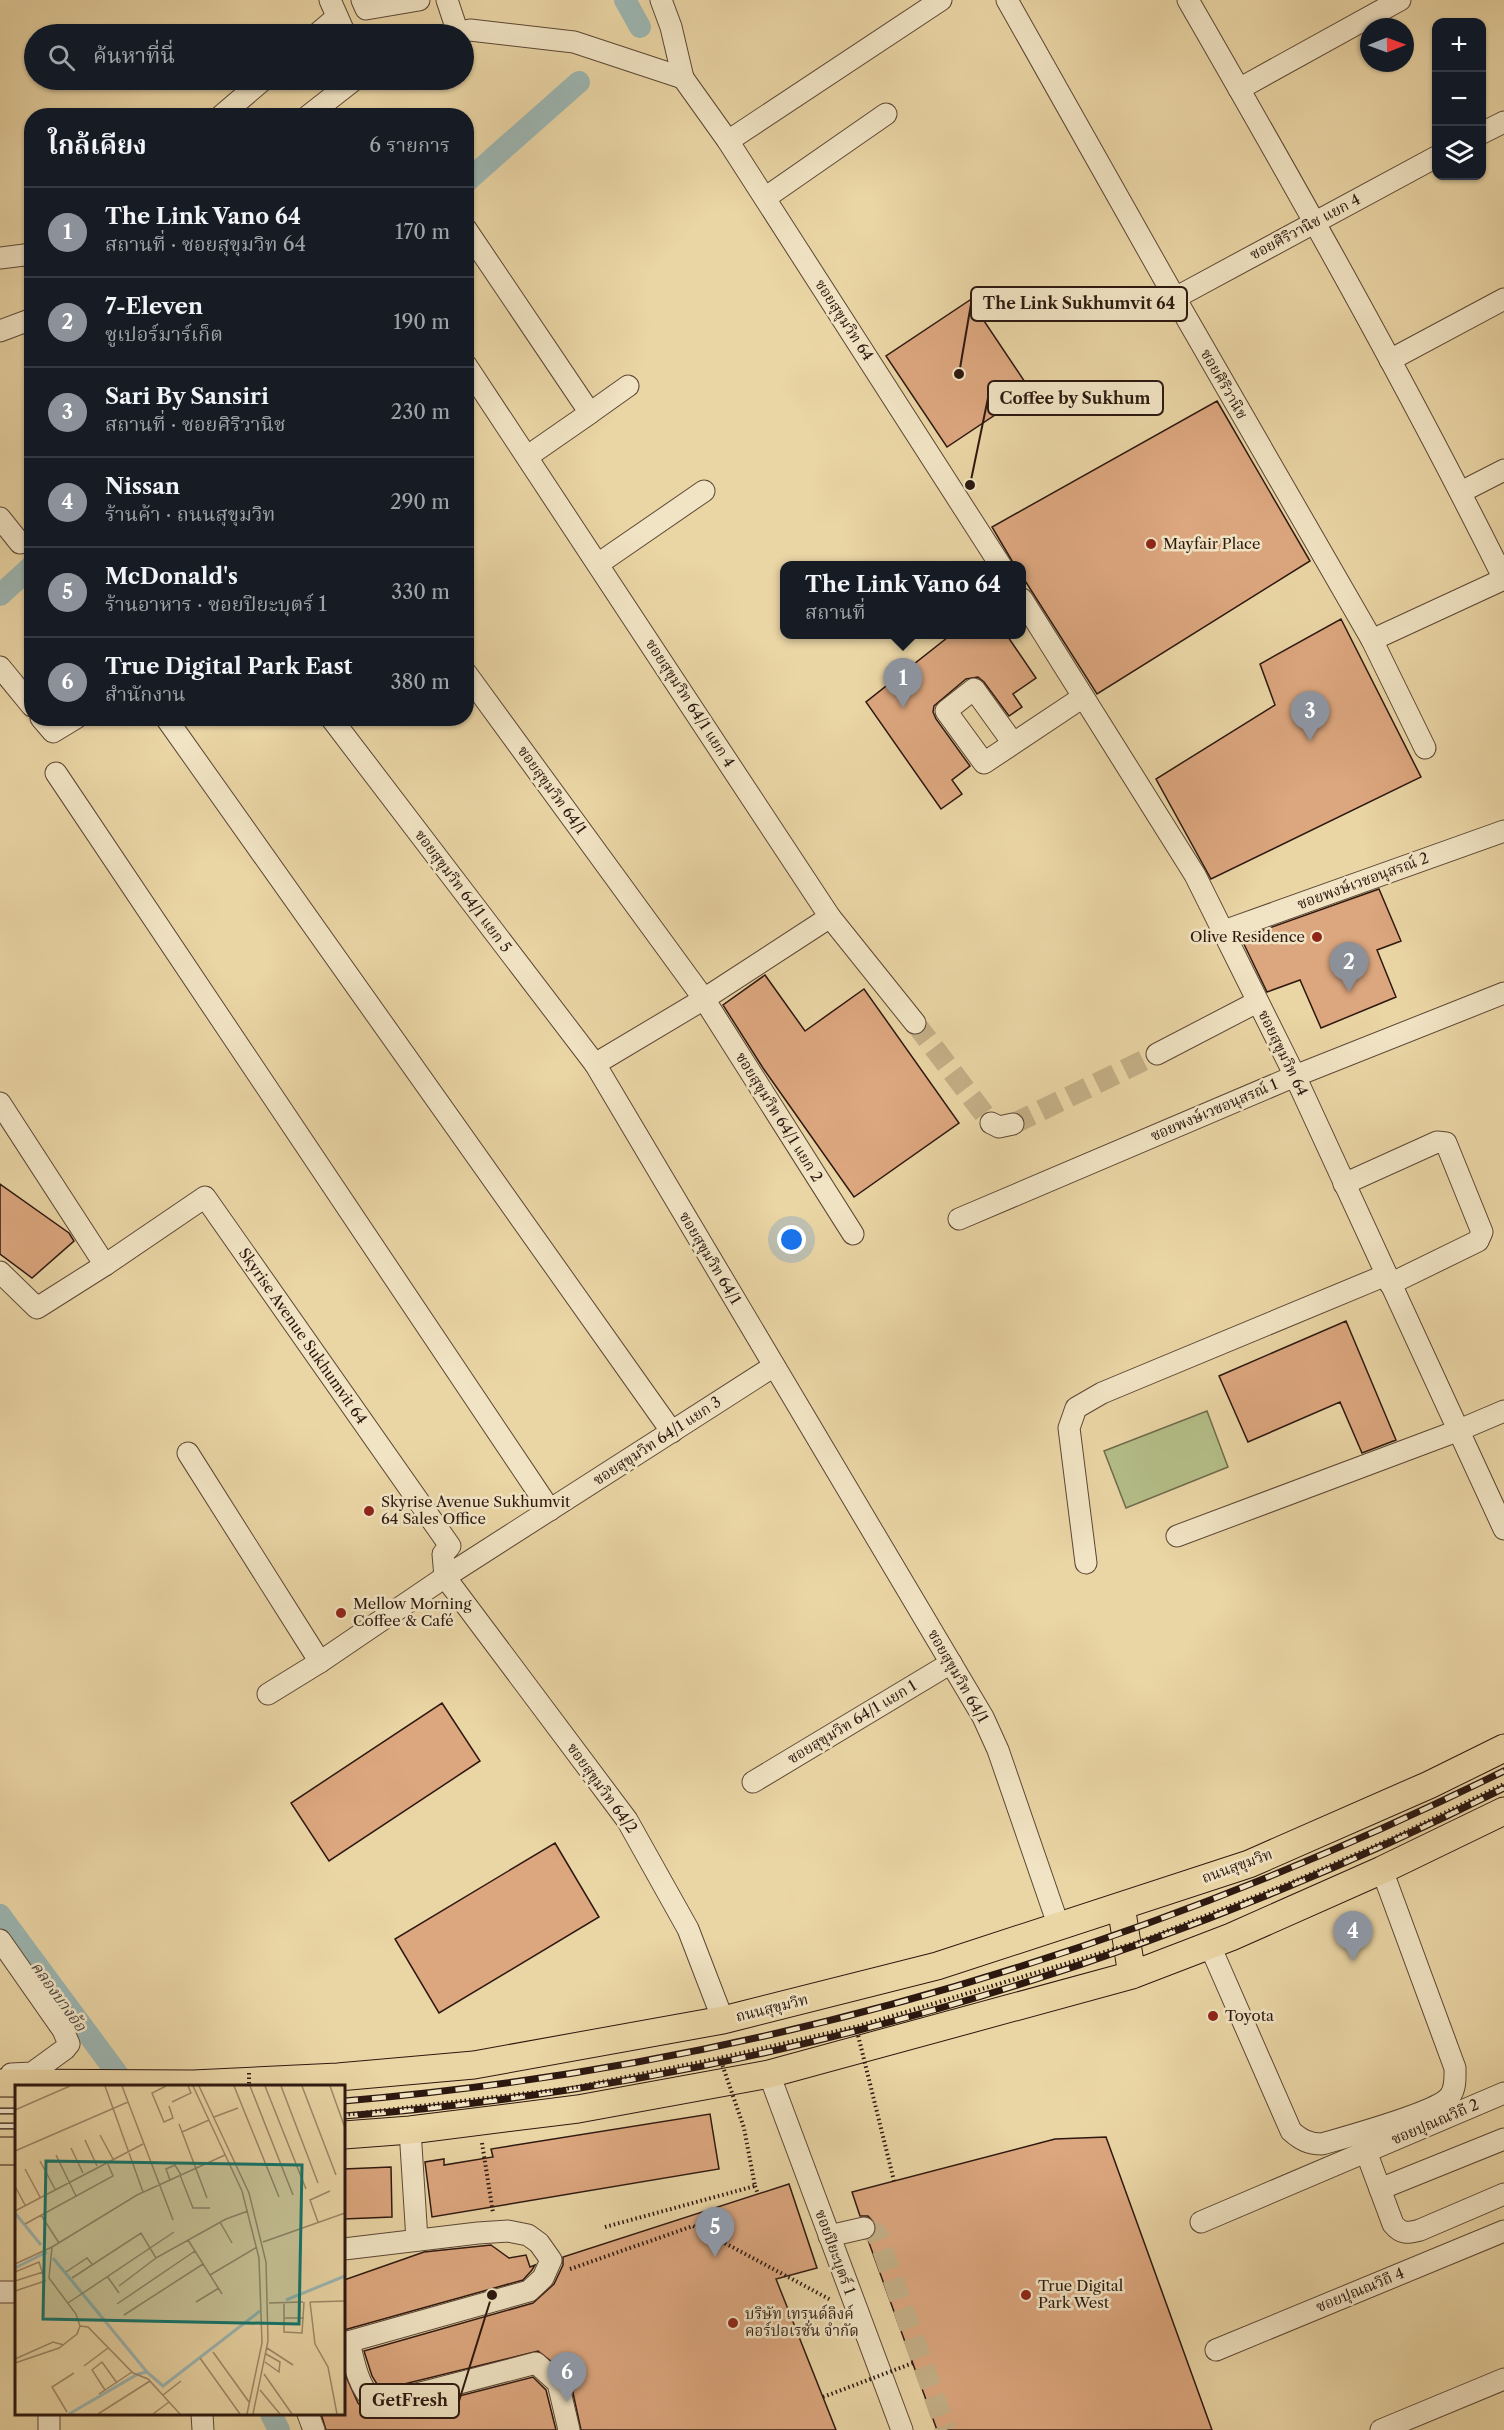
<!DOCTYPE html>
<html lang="th">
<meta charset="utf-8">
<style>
:root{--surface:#171b24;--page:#20242c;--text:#f1f3f6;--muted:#9ea1a6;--line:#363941;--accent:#8c9099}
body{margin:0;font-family:"Libre Caslon Text","Noto Serif Thai",serif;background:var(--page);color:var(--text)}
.controls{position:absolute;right:18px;top:18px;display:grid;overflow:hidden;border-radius:12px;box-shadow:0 2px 4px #0004}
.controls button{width:54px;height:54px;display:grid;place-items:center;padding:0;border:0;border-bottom:2px solid var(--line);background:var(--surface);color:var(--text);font:30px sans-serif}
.compass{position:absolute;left:1360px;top:18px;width:54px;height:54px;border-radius:50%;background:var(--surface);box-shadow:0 2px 4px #0004;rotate:89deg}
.you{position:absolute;left:792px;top:1240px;width:21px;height:21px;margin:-15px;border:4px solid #fff;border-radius:50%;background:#1a73e8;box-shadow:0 0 0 9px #1a73e833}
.badge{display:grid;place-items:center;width:39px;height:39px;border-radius:50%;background:var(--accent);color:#fff;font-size:20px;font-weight:700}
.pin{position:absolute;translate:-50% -50px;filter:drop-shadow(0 2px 3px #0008)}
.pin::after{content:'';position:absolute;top:32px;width:21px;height:18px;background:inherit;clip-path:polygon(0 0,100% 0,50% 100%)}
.popup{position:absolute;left:780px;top:561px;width:246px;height:78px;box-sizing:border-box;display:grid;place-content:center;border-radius:12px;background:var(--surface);filter:drop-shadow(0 2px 4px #0005);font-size:20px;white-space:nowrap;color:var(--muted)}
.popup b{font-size:22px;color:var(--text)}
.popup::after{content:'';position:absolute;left:50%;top:100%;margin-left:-12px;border:12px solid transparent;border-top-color:var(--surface)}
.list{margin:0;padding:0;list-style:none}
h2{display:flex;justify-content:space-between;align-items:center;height:78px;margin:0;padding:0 24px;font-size:26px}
h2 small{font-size:20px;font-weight:400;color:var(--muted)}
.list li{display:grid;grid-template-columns:39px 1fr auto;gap:18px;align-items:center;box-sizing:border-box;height:90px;padding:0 24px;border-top:2px solid var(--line)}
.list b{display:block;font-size:22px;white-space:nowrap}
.list p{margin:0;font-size:20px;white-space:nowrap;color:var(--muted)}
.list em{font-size:20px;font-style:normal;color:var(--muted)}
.icon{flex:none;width:33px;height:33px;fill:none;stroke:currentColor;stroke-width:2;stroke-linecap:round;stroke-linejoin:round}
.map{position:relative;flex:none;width:1504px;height:2430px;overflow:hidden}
.search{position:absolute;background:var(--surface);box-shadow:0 2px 4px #0004;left:24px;top:24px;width:450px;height:66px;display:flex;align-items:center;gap:15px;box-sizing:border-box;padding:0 21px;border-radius:33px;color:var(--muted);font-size:22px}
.panel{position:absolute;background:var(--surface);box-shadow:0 2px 4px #0004;left:24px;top:108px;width:450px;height:618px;border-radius:24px}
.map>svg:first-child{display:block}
.green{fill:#b4be88;stroke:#706b4c;stroke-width:1.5}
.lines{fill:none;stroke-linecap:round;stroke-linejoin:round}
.canal{stroke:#9cb6b2;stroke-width:22}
.building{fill:#dca67e;stroke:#2d1810;stroke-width:1.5}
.minor-tunnel{stroke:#c4af87;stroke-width:21;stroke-dasharray:21 10;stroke-linecap:butt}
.minor-casing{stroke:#5c4735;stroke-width:23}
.major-casing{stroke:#2d1810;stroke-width:29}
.path{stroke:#2d1810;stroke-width:4;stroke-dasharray:1.5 3;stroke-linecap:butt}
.minor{stroke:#f1e4c4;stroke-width:21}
.major{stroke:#ead5a5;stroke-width:27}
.rail-casing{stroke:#2d1810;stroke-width:7}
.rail{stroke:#f1e4c4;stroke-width:4.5;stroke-dasharray:14;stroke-linecap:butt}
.path-bridge{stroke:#2d1810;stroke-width:4;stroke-dasharray:1.5 3;stroke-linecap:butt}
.poi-dot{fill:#8f2418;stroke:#f1e4c4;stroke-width:2}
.labels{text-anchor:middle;stroke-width:5;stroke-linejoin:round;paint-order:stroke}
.street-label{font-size:15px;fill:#2d1810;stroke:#f1e4c4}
.poi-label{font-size:15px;fill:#2d1810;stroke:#f1e4c4;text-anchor:start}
.water-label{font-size:16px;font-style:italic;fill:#4e4741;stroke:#f1e4c4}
.inset-river{fill:none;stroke:#9cb6b2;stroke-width:3}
.inset-road{fill:none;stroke:#9e8969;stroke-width:1.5}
.view{fill:#0f766e;fill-opacity:0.15;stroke:#0f766e;stroke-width:3}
.inset-edge{fill:none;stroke:#2d1810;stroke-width:3}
.leader{fill:none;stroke:#2d1810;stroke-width:2}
.callout-dot{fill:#2d1810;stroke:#f1e4c4;stroke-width:2}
.callout{fill:#f1e4c4;stroke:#2d1810;stroke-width:2}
.callout-label{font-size:16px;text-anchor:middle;font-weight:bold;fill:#2d1810}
</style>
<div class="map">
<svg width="1504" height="2430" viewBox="0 0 1504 2430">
<rect width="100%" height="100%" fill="#ead5a5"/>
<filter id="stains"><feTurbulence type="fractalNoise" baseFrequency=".00333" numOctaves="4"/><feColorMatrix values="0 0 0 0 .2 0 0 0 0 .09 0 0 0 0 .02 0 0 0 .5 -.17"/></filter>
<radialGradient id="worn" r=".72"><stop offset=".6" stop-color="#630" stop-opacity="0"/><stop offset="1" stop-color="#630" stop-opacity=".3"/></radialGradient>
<path class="green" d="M1207,1411l21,56 -102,41 -22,-57z"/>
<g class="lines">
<path class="canal" d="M625,0l15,27
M466,182l113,-100
M0,595l32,-29
M0,1915l119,161
M271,2414l8,16"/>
</g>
<path class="building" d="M970,300l61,91 -84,56 -61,-91z
M1217,401l93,160 -213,133 -75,-118v-10h-7l-23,-39z
M1341,619l80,158 -210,102 -55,-100 119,-74 -15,-41z
M952,634h54l30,44 -23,16 9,13 -13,9 -25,-34 -6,-5 -12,2 -32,27 -1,6 3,7 34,47 -18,14 10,14 -21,15 -75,-107z
M1379,889l22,52 -24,9 19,47 -75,31 -21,-48 -33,12 -26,-54z
M765,975l40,56 59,-42 95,134 -105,74 -91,-129 -40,-63z
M0,1184l69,49 5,8 -42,37 -32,-24z
M1346,1321l50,119 -34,13 -22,-51 -92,40 -29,-66z
M442,1703l38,58 -151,100 -38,-58z
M555,1843l44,74 -160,96 -44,-74z
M710,2114l9,55 -287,48 -7,-55 19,-3v6l49,-8 -2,-8z
M1106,2137l106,293h-275l-69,-190 8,-8v-7l-8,-9h-8l-8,-24 203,-53z
M391,2167l1,50 -48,2v-50z
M789,2184l28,84 -41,11 60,151h-255l-11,-51 -3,-5 -29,-23 -150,37 -8,1 -8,-13 -8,-25 169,-48 21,-19 9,-19v-8z
M491,2245l18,13 17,-3 4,12 5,-2 -3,5 -9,10 -179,50v-50l80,-28z
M344,2372l14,31 11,11 6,1 18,-2 140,-36 13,13 10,40h-230l-5,-16h23z"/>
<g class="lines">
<path class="minor-tunnel" d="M915,1023l76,100
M1013,1124l144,-70
M864,2228l13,6 69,196"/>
<defs>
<g id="minor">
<path d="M330,0l15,34"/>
<path d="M362,0l4,9 53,-9"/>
<path d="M447,0l11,33"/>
<path d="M661,0l10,27 12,51"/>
<path d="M1007,0l168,298 197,342 132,-61"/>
<path d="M1188,0c110,191 218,382 316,579"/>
<path d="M317,34l20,-17"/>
<path d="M451,34l19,-4 104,12 109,36 45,63 273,425"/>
<path d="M1239,89l161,-89"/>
<path d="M221,116l42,-36"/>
<path d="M308,116l46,-36"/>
<path d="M1482,133l22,-11"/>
<path d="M728,141l213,-141"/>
<path d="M765,198l121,-84"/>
<path d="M466,229l124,184 -62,43"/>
<path d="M0,258l32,-4"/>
<path d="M1175,298l261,-141"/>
<path d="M0,331l32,-12"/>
<path d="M1390,360l114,-61"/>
<path d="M466,365l364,552 -126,82 -109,65 388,653 15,33 61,177"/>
<path d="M590,413l38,-27"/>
<path d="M1461,492l43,-22"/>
<path d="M0,518l20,25"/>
<path d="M598,564l106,-73"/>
<path d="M1022,599l173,276 100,201 209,453"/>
<path d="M1372,640l53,108"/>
<path d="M0,667l32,39"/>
<path d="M466,673l238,326 149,235"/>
<path d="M41,718l12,14 23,-14"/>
<path d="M166,718l506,714"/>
<path d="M331,718l264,346"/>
<path d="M1013,743l-39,-54 -28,22 38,52 99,-66"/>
<path d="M56,773l494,737"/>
<path d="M830,917l85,106"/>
<path d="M1221,932l283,-101"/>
<path d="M1157,1054l100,-52"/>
<path d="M0,1103l105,162"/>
<path d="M991,1123l8,4 14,-3"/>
<path d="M1344,1184l93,-42 9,1 36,89 -4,9 -88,43"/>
<path d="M959,1219l336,-143 209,-83"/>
<path id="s1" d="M0,1272l37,36 68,-43 100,-68 245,349 -7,8 2,23 182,243 61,109 35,91"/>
<path d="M188,1453l132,209"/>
<path d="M1177,1536l280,-105 47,-20"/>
<path d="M1086,1563l-17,-135 7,-20 26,-15 284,-118"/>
<path d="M268,1694l52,-32 125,-85 329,-211"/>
<path d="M753,1782l198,-119"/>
<path d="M0,1940l63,90 6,14 -4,5 -33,24 -21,1"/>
<path d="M1210,1946l81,185c10,9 18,13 31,13 24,-7 116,-32 128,-48 6,-8 5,-19 5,-28l-73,-198"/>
<path d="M769,2074l133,356"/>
<path d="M410,2130l7,110"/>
<path d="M1361,2138l32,86c9,11 15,9 27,6l84,-36"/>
<path d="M1380,2189l124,-50"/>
<path d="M1201,2222l303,-129"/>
<path d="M829,2236l35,-8"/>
<path d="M344,2249l134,-16 30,-2 20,4 11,8 12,17 -8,18 -14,13 -185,52"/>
<path d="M0,2292h16"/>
<path d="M349,2342c5,21 9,44 25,60l16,-1 146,-38 22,20 11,47"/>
<path d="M1216,2350l288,-119"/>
<path d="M49,2414v16"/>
<path d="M202,2414l1,16"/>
<path d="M308,2414l6,16"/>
<path d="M1381,2430l123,-51"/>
</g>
<path id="major" d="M1121,1906l11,69
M0,2083l193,1 145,-7 136,-12 249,-45 214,-54 312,-102 180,-79 75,-37
M344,2135l66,-5 168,-21 191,-35 363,-99 99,-38 151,-67 122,-59
M0,2151h16"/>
</defs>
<use href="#minor" class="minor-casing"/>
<use href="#major" class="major-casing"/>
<path class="path" d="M482,2143l11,70
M755,2186l3,8
M570,2269l123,-43 138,74"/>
<use href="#minor" class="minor"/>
<use href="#major" class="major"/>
<defs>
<path id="rail" d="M344,2101c408,-34 793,-149 1160,-330
M0,2111h16
M344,2116c403,-31 799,-147 1160,-328
M0,2126h16"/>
</defs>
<use href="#rail" class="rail-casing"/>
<use href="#rail" class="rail"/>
<path class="path-bridge" d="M856,2027l38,154
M249,2073v13
M344,2115l227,-27 149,-30 139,-32 282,-85 151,-59 103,-45 109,-53
M605,2227l150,-41 -11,-58 -24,-70
M823,2397l90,-34"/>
</g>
<g class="poi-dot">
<circle cx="1151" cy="544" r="6"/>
<circle cx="1317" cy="937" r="6"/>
<circle cx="369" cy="1511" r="6"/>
<circle cx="341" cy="1613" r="6"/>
<circle cx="1213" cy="2016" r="6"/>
<circle cx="1026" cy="2295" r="6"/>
<circle cx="733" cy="2323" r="6"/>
</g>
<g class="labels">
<g class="street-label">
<text transform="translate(1305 227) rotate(-28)" y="5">ซอยศิริวานิช แยก 4</text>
<text transform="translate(844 320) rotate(57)" y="5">ซอยสุขุมวิท 64</text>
<text transform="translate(1224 384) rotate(60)" y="5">ซอยศิริวานิช</text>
<text transform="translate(690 703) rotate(57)" y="5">ซอยสุขุมวิท 64/1 แยก 4</text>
<text transform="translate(552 790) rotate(54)" y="5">ซอยสุขุมวิท 64/1</text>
<text transform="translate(1363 881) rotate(-20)" y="5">ซอยพงษ์เวชอนุสรณ์ 2</text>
<text transform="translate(463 891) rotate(53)" y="5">ซอยสุขุมวิท 64/1 แยก 5</text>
<text transform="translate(1283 1053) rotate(64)" y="5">ซอยสุขุมวิท 64</text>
<text transform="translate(1214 1110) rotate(-23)" y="5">ซอยพงษ์เวชอนุสรณ์ 1</text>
<text transform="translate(779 1117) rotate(58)" y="5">ซอยสุขุมวิท 64/1 แยก 2</text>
<text transform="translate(710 1258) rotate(59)" y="5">ซอยสุขุมวิท 64/1</text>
<text dy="5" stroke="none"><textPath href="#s1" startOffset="423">Skyrise Avenue Sukhumvit 64</textPath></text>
<text transform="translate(657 1441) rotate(-33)" y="5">ซอยสุขุมวิท 64/1 แยก 3</text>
<text transform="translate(958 1676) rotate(60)" y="5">ซอยสุขุมวิท 64/1</text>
<text transform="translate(852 1722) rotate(-31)" y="5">ซอยสุขุมวิท 64/1 แยก 1</text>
<text transform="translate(602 1788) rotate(54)" y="5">ซอยสุขุมวิท 64/2</text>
<text transform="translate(1237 1866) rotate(-20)" y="5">ถนนสุขุมวิท</text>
<text transform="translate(772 2008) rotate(-14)" y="5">ถนนสุขุมวิท</text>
<text transform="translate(1435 2122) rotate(-23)" y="5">ซอยปุณณวิถี 2</text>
<text transform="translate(835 2252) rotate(70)" y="5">ซอยปิยะบุตร์ 1</text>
<text transform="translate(1360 2290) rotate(-22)" y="5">ซอยปุณณวิถี 4</text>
</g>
<g class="poi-label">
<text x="1163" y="549">Mayfair Place</text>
<text x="1305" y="942" text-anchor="end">Olive Residence</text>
<text x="381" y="1507">Skyrise Avenue Sukhumvit<tspan x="381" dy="17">64 Sales Office</tspan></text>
<text x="353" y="1609">Mellow Morning<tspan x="353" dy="17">Coffee &amp; Café</tspan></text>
<text x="1225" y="2021">Toyota</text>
<text x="1038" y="2291">True Digital<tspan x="1038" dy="17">Park West</tspan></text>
<text x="745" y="2319">บริษัท เทรนด์ลิงค์<tspan x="745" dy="17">คอร์ปอเรชั่น จำกัด</tspan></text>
</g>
<g class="water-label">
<text transform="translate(59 1996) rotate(54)" y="6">คลองบางอ้อ</text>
</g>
</g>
<g transform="translate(15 2085)">
<rect width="330" height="330" fill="#ead5a5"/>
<path class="inset-river" d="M0,128l26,32M38,173l94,114M0,183l32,-16M271,215l59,-24M54,329l69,-40 9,-2 16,14 97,-75"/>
<path class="inset-road" d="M90,1l38,106M107,1l51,134M151,1l-14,7 12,29 9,-4 -4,-12M178,1l49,105 17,67 3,85 -15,71M184,1l50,107 17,69 2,79 -15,73M219,1l45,111M235,1l43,109M250,1l41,103M266,1l37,97M287,1l34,89M315,1l15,42M157,17l19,-9 -3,-7M0,25l55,-24M199,32l24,-9M164,39l28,74M167,47l27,-12M85,50l13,24M70,55l12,26M56,63l12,25M0,66l113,-49M41,70l20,41M25,76l15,28M10,84l15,28M165,90l13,33h17M155,95l-4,-11 9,-4 6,10M0,101l10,19M0,126l128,-67M26,130l18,28M205,137l12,21M303,137l-8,-22 20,-9M10,139l88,-48 -6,-14M173,155l34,54M248,157l82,-29M0,179l37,-17M0,187l24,-10 6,19 -30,10M51,187l21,-14 5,6M195,190l47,-28M92,191l12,17M57,193l69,-45 15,25 70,-39 22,-8M0,196l28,-9M104,201l37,-28M181,217l23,-14M269,217v30l18,1 2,-31M295,217l5,42 13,23 9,47M295,217l35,-1M53,218l106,-71M254,218l34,-1M102,219l78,-53M109,230l79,-51M270,233h19M65,241l-4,-12 -27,-36 3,-31 85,-52 88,-40M65,241l8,1 45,46 15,6 32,35M252,263l26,17M198,267l36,50M185,273l40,56M0,274l38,-17 11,3M250,277l14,10 1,-10 -14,-8M0,278l44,-15 18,-14 3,-8M69,281l24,-18M249,289l28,40M90,305l-13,-20 10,-8 15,21M245,305l20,24M84,309l33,-22M148,310l18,-14M52,327l-15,-25 22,-14M83,329l52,-33M138,329l16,-12"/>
<path class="view" d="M31,76l256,4 -3,159 -256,-5z"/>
<rect width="330" height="330" class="inset-edge"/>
</g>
<path class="leader" d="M959 374L971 304M970 485L988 398M492 2295L459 2401"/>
<g class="callout-dot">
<circle cx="959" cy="374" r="6"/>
<circle cx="970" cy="485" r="6"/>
<circle cx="492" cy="2295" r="6"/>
</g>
<g class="callout">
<rect x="971" y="287" width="216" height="34" rx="6"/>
<rect x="988" y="381" width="175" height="34" rx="6"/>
<rect x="360" y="2384" width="99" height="34" rx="6"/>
</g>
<g class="callout-label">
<text x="1079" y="309">The Link Sukhumvit 64</text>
<text x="1075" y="404">Coffee by Sukhum</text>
<text x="410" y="2406">GetFresh</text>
</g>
<rect width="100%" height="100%" filter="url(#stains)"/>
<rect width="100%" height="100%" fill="url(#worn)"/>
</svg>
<div class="controls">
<button>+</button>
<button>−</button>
<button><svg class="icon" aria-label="layers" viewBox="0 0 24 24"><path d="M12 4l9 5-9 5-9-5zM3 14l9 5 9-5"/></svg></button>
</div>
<svg class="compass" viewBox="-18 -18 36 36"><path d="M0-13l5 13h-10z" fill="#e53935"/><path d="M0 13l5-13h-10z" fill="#9ea1a6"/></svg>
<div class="you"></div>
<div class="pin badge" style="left:903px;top:708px">1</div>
<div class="popup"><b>The Link Vano 64</b>สถานที่</div>
<div class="pin badge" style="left:1349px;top:992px">2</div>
<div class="pin badge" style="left:1310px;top:741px">3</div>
<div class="pin badge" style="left:1353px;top:1961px">4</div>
<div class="pin badge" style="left:715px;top:2257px">5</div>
<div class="pin badge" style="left:567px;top:2402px">6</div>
<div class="search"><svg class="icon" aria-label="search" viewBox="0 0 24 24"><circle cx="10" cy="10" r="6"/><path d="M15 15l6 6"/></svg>ค้นหาที่นี่</div>
<section class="panel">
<h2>ใกล้เคียง<small>6 รายการ</small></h2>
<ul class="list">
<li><span class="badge">1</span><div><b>The Link Vano 64</b><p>สถานที่ · ซอยสุขุมวิท 64</p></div><em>170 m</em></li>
<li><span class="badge">2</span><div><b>7-Eleven</b><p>ซูเปอร์มาร์เก็ต</p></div><em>190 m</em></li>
<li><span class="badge">3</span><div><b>Sari By Sansiri</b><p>สถานที่ · ซอยศิริวานิช</p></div><em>230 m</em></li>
<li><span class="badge">4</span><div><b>Nissan</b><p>ร้านค้า · ถนนสุขุมวิท</p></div><em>290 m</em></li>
<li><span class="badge">5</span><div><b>McDonald's</b><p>ร้านอาหาร · ซอยปิยะบุตร์ 1</p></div><em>330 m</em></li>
<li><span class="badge">6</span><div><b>True Digital Park East</b><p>สำนักงาน</p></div><em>380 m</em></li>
</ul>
</section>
</div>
